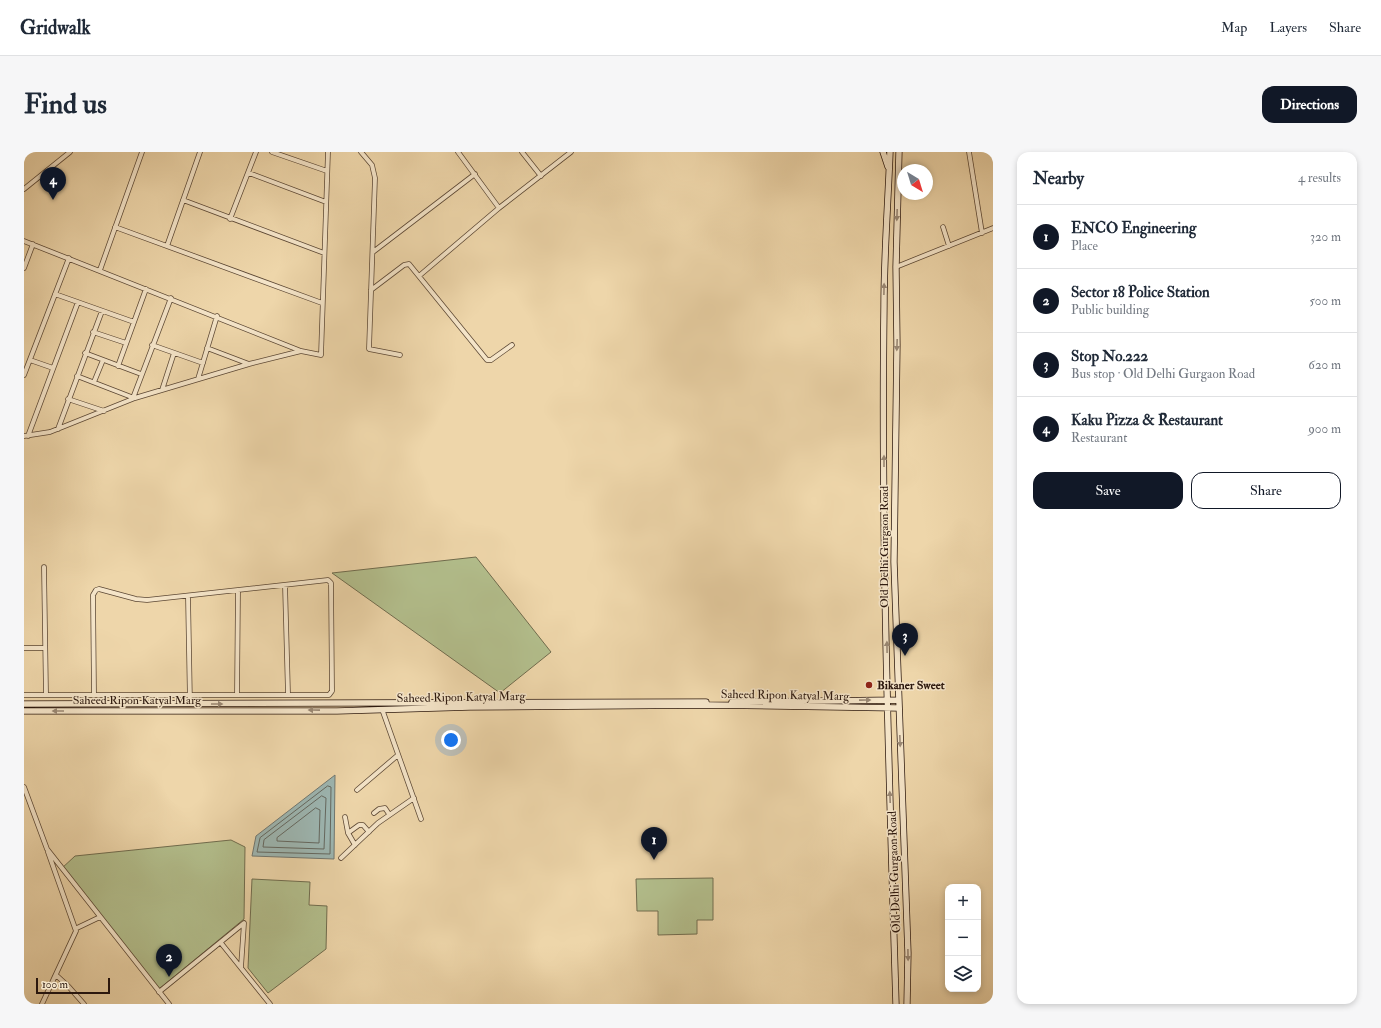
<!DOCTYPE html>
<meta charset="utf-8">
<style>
:root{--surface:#fff;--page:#f6f6f7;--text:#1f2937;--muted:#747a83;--line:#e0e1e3;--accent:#111827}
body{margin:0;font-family:"IM FELL Double Pica",serif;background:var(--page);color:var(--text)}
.controls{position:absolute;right:12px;bottom:12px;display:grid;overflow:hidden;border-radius:8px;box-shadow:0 2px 6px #0003}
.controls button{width:36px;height:36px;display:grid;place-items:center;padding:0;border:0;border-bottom:1px solid var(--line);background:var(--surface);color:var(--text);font:20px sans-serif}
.compass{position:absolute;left:873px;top:12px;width:36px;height:36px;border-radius:50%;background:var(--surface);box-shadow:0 2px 6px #0003;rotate:142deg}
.scale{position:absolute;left:12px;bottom:10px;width:74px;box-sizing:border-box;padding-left:4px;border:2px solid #2c180e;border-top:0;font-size:11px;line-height:14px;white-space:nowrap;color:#2c180e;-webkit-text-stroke:3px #f4e4c8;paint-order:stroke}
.you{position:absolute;left:427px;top:588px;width:14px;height:14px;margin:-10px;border:3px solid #fff;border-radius:50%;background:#1a73e8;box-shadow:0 0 0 6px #1a73e833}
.badge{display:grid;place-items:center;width:26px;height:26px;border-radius:50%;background:var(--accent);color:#fff;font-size:13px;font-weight:700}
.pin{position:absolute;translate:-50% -33px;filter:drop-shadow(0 1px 2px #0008)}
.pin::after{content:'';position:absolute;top:21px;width:14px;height:12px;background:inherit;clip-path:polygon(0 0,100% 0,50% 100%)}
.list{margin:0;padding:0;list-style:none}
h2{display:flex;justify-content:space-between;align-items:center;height:52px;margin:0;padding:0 16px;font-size:17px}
h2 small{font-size:13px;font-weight:400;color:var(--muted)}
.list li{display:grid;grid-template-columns:26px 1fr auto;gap:12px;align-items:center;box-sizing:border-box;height:64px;padding:0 16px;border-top:1px solid var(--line)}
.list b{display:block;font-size:15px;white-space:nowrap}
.list p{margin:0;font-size:13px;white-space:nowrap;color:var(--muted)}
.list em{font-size:13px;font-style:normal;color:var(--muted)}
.actions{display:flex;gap:8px;padding:12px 16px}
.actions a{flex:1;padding:9px 0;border:1px solid var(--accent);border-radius:12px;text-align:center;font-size:14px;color:var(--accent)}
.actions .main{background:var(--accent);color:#fff}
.icon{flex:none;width:22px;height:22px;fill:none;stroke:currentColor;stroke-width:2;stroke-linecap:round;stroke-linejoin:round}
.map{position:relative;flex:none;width:969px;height:852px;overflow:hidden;border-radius:12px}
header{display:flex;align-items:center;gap:24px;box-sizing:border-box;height:56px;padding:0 20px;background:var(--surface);border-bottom:1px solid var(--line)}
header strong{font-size:19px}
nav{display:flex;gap:22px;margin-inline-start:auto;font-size:14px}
.intro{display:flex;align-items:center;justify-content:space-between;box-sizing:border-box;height:96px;padding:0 24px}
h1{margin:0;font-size:28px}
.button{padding:10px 18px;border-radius:12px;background:var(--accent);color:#fff;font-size:14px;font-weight:700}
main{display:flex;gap:24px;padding:0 24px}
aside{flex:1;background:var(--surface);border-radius:12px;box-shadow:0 2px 6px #0003}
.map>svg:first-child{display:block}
.green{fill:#b3bf8d;stroke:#706c4e}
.water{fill:#9db7b3;stroke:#707771}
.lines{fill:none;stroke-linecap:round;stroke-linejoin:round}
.shore{stroke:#646860;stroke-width:1}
.street-casing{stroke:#5c4835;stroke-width:5.5}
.secondary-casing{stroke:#2c180e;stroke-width:7}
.street{stroke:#f4e4c8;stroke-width:4}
.secondary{stroke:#f4e4c8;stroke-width:5.5}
.oneway{fill:#9a8874}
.poi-dot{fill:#8f2418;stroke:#f4e4c8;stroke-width:1.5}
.labels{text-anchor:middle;stroke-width:3;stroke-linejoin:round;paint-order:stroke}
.street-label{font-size:12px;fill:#2c180e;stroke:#f4e4c8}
.poi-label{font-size:12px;font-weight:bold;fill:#2c180e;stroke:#f4e4c8;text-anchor:start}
</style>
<header>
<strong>Gridwalk</strong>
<nav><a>Map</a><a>Layers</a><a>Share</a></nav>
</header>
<div class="intro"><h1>Find us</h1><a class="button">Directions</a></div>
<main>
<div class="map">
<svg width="969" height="852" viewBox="0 0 969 852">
<rect width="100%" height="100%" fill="#eed6aa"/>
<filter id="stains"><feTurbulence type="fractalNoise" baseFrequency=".005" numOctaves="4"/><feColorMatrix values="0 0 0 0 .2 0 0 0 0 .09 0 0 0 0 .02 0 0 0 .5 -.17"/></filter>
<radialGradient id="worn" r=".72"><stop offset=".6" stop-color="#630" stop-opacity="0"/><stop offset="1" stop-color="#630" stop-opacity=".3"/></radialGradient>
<path class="green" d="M452,405l75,95 -51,41 -168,-120z
M207,688l14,7 -1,72 -86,71 -97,-121 14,-13z
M689,726v42h-16v14l-39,1v-24h-21l-1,-32z
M228,727l58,3 -1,23 18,1 -1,43 -58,44 -20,-25z"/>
<path class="water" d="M311,623l-1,84 -82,-3 4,-20z"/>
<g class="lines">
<path class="shore" d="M304,634l3,1 -1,67 -73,-2 3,-14z
M298,644l4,2 -2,51 -61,-2 1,-7z
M292,656l4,2 -1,33 -42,-2v-3z"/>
<defs>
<path id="street" d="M248,0l55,19
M337,0l11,13 3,13 -6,171 31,6
M434,0l41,56
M498,0l19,24
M945,0l13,81
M225,21l77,29
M0,37l46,-37
M159,48l141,53
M206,67l26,-67
M91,75l207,76
M919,75l6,19
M0,89l277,110
M143,94l33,-94
M349,100l102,-78
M872,115l97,-39
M0,116l9,-24
M76,118l42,-118
M395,124l80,-68 72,-56
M347,138l33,-25 5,-1 78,96h4l21,-15
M31,142l79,28
M69,180l33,11
M128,193l51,18
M183,196l42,16
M61,201l56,21
M6,208l23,8
M94,214l28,-77
M0,223l45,-117
M53,224l57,22
M174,227l19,-63
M70,230l9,-22
M138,238l12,-37
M109,246l38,-100
M44,247l36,12
M34,277l44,-118
M0,284l26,-4 85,-34 114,-34 52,-13 20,4 7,-203
M4,284l50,-134
M20,415l2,128
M261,433l3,109
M164,444l2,108
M0,496h21
M0,543h305l3,-4 -1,-108 -3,-3 -181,20 -11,-1 -37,-10 -3,1 -3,5 1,100
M213,543l1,-105
M358,557l39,110
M0,635l23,62 122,155
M333,638l41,-35
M350,661l5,-4 6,-1 4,6
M321,665l3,16 7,12
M324,681l11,-8h4l6,7
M317,706l37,-35 36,-25
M53,776l23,-11
M197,791l49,61
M32,823l13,12 15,17
M135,840l85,-69 -3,44
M18,852l34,-73 -28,-79"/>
<path id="secondary" d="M859,0l5,15
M866,0c-2,51 -6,103 -6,154 -3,233 5,466 12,698
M875,0l-3,115 1,78 -3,217 14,391 -1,51
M708,550l166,-2
M0,552l682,-2
M0,559h313l133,-4 239,-2 189,3"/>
</defs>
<use href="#street" class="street-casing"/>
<use href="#secondary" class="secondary-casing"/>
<use href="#street" class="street"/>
<use href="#secondary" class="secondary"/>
</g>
<defs><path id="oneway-solid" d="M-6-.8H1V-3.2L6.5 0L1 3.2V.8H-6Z"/></defs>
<g class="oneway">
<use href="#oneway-solid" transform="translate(873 63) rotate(92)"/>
<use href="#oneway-solid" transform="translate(860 137) rotate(-89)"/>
<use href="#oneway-solid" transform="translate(873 193) rotate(92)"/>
<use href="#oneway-solid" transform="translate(860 309) rotate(-90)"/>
<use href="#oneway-solid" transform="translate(863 495) rotate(-91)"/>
<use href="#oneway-solid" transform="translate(841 548) rotate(-1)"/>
<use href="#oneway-solid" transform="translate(193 552)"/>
<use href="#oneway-solid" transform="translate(290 558) rotate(-179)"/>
<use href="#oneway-solid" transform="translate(34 559) rotate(180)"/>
<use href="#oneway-solid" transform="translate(876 589) rotate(88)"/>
<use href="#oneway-solid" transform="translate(866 645) rotate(-92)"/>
<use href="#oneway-solid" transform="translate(884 803) rotate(89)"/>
</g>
<circle class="poi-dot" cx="845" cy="533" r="4"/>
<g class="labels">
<g class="street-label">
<text transform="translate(860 395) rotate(-90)" y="4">Old Delhi Gurgaon Road</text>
<text transform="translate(761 543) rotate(1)" y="4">Saheed Ripon Katyal Marg</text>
<text transform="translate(437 545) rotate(-1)" y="4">Saheed Ripon Katyal Marg</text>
<text x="113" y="552">Saheed Ripon Katyal Marg</text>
<text transform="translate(870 720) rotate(-92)" y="4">Old Delhi Gurgaon Road</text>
</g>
<g class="poi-label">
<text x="853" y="537">Bikaner Sweet</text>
</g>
</g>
<rect width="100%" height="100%" filter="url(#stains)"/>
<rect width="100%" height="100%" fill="url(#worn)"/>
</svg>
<div class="controls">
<button>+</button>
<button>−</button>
<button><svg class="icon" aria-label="layers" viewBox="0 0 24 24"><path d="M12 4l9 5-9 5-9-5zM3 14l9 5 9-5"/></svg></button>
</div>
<svg class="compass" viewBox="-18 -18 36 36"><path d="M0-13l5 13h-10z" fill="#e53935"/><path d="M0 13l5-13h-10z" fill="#747a83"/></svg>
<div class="scale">100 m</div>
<div class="you"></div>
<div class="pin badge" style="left:630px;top:708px">1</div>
<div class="pin badge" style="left:145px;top:825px">2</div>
<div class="pin badge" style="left:881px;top:504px">3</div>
<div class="pin badge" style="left:29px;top:48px">4</div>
</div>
<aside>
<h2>Nearby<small>4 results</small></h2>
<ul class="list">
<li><span class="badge">1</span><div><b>ENCO Engineering</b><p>Place</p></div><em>320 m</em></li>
<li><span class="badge">2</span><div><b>Sector 18 Police Station</b><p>Public building</p></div><em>500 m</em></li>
<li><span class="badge">3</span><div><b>Stop No.222</b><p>Bus stop · Old Delhi Gurgaon Road</p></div><em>620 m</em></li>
<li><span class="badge">4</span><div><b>Kaku Pizza &amp; Restaurant</b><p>Restaurant</p></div><em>900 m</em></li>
</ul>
<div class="actions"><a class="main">Save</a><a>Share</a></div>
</aside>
</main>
